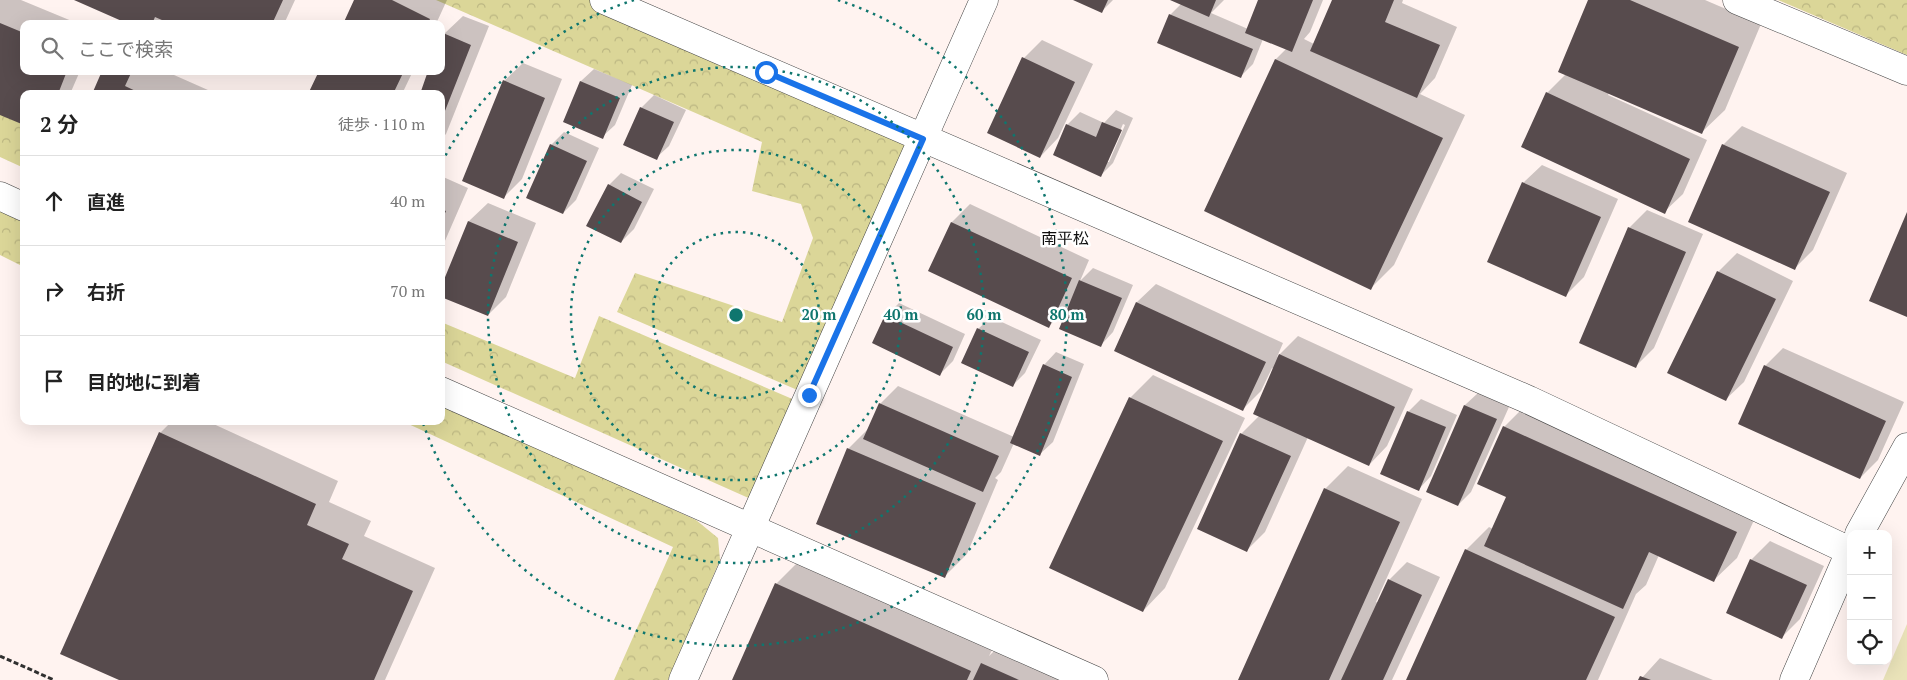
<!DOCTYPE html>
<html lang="ja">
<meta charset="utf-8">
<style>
:root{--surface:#fff;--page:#f2f2f2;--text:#222;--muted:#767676;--line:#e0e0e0}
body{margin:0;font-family:"PT Serif","Noto Sans JP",serif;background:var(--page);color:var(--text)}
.controls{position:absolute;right:15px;bottom:15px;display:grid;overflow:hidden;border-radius:10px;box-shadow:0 5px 20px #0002}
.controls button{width:45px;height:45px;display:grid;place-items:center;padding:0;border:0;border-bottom:1px solid var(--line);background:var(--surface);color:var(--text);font:25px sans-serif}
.stop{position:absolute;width:15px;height:15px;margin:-11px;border:4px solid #1a73e8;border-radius:50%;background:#fff}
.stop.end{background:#1a73e8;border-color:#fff;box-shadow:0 1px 5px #0008}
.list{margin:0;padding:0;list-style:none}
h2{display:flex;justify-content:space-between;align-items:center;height:65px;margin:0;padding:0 20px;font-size:21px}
h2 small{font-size:16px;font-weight:400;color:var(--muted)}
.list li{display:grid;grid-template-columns:32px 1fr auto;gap:15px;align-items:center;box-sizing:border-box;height:90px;padding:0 20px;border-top:1px solid var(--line)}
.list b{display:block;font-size:19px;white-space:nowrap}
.list em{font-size:16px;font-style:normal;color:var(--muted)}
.icon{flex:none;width:28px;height:28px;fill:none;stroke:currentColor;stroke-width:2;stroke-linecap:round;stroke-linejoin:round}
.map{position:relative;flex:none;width:1907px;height:680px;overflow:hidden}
.search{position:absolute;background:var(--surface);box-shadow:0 5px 20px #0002;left:20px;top:20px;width:425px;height:55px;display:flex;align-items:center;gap:12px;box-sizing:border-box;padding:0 18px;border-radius:10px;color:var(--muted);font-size:19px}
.panel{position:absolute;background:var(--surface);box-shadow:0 5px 20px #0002;left:20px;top:90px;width:425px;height:335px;border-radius:10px}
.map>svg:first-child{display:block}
.grass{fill:#eae3b9}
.forest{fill:url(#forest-crowns)}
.shadow{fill:#0003;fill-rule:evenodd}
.building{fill:#574b4d}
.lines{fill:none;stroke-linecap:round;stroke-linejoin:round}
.minor-casing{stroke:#414141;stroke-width:29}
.path{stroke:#303030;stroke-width:3;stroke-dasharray:5 2.5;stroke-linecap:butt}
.minor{stroke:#fff;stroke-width:28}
.route{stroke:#1a73e8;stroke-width:6}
.ring{fill:none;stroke:#0f766e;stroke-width:2.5;stroke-dasharray:2.5 5}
.labels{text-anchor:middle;stroke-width:5;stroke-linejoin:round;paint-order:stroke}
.quarter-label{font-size:16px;fill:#0e0e0e;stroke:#fff}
.centre{fill:#0f766e;stroke:#fff;stroke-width:2.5}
.ring-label{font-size:15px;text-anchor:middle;font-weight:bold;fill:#0f766e;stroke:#fff;stroke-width:5;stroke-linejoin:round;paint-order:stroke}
</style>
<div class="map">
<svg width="1907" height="680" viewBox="0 0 1907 680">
<defs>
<pattern id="forest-crowns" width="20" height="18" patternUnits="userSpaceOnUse" patternTransform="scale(1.25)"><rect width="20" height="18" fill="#dbd698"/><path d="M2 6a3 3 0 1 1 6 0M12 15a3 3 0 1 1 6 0" fill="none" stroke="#bbb682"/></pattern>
</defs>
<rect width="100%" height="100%" fill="#fff3f0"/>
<path class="grass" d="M1907,624v56h-24z"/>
<path class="forest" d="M436,0h170l317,139 -114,256 -192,-83 18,-39 147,49 31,-84 -12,-34 -49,-13 10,-49z
M1778,0h129v55z
M0,113l24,11v44l-24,-11z
M0,211l24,10v46l-24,-12z
M599,316l198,85 -44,99 -312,-139v-39l134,56z
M441,403l255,117 22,18 2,22 -52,120h-54l59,-133 -271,-126h39z"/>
<path class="shadow" d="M0,0h21l58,24h-55v47h56l-10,23h-46l-24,19z
M77,0h218l-11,24h-110l-8,-4 -2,4h-40l1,-3z
M356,0h91l-11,24h-92z
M1077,0h36l-11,11z
M1173,0h51l-13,13 37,16 11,-29h64l-13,32 -6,7 10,5 19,-44h70l-1,3 55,24 -22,51 -15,16 45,21 -71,150 -23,23 -166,-78 71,-151 11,-11 -24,-9 -10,25 -13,13 -81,-35 11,-27 11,-11z
M1590,0h115l56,24 -36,86 -23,22 -93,-39 -1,2 99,45 -24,54 -19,18 -117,-119 19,-19z
M463,16l26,10 -43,108 -5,5v-68l3,-37z
M1042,40l51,24 -35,74 -18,19 -16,-99z
M523,63l39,16 -40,100 -18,18v-116z
M594,69l38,16 -17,40 -13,12 -38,-16 17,-40z
M104,71h61l52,23h-123z
M320,71h93l-11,23h-93z
M654,95l32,15 -17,36 -13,12 -15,-50z
M1116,110l17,8 -20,45 -12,12 -34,-50 13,-13 24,11zM1123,124l2,1 -16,37h-3z
M1742,126l105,47 -34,77 -18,18 -72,-123z
M564,132l35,16 -23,52 -13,13 -12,-68z
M1542,165l76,34 -34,78 -18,18 -43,-112z
M621,173l33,16 -20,40 -13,13 -12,-57z
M441,176l27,12 -27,62z
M488,203l48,20 -30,74 -18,18 -47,-24 28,-70z
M970,204l119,56 -9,21 13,-13 40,17 -20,47 -12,13 -31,-40 -21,21 -119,-56 22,-48z
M1647,210l56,24 -49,114 -18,18 -7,-138z
M1737,253l56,28 -49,101 -19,18 -7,-128z
M1156,284l127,59 -6,14 21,-21 115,53 -26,57 -18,19 -61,-28 -43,95 -18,18 -49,-22 43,-94 18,-18 15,-47 -2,-1 -11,23 -18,18 -128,-59 22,-48z
M899,303l66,31 -12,27 -13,13 -67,-31 13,-27z
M991,317l50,23 -16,33 -12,12 -35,-56z
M1783,348l121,54 -26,58 -18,18 -95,-112z
M1056,352l28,12 -31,78 -13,12 -26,-11 -13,29 -6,6 3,2 -31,74 -23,23 -96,-128 22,-22 10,-23 18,-18 116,51 30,-72z
M1153,375l92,43 -80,170 -22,23 -13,-213z
M1478,393l31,14 -38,85 -13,13 -30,-14 37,-86z
M1421,399l36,16 -26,61 -12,13 -11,-77z
M1527,404l232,105 -22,49 -23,22 -55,-25 -13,30 -10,9 -38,86h-190l58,-130 23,-23 4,2 15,-32 -4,-70z
M172,421h35l131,60 -9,21 42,19 -7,15 71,32 -50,112h-263l38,-247z
M1348,466l74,33 -46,103 2,1 11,-23 18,-18 33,15 -48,103h-153l86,-191z
M1770,541l54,25 -24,53 -18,18 -31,-77z
M799,561l194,87 -4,8 11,-11 78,35h-345l43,-96z
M1660,658l53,22h-73z"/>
<path class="building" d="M74,0h209l-11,24h-101l-16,-7 -3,7h-29l1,-2z
M354,0h38l38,19 -2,5h-85z
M1073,0h35l-6,13z
M1170,0h46l-7,17z
M1258,0h55l-21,52 -47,-19z
M1332,0h62l-9,22 55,23 -23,53 -107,-47z
M1588,0h42l109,47 -37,87 -144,-62z
M1169,14l84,35 -12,29 -84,-35z
M0,23l24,10v38h43l-9,23h-34v31l-24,-10z
M443,33l28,12 -30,76v-27h-21l8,-23h13v-32z
M1022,57l53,25 -35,76 -53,-25z
M1275,59l168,79 -72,152 -167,-79z
M102,71h30l-7,15 17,8h-50z
M319,71h85l-11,23h-85z
M503,80l42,18 -41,101 -42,-18z
M580,81l40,17 -17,41 -40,-17z
M1546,92l144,67 -25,55 -144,-67z
M640,107l34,15 -17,38 -34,-15z
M1102,122l20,8 -21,47 -48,-22 13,-31 30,13z
M550,144l37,17 -24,53 -37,-16z
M1722,144l108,48 -35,78 -107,-48z
M1522,182l79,35 -35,80 -79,-35z
M608,184l34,18 -21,41 -35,-17z
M441,209l5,2 -5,11z
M1907,212v105l-38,-16z
M468,221l50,21 -30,74 -47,-19v-10z
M951,222l121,56 -23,50 -121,-57z
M1628,227l58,25 -50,116 -57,-25z
M1717,271l59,28 -50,102 -59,-28z
M1079,280l43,18 -21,49 -42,-18z
M1136,302l130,60 -23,49 -129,-60z
M885,315l68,32 -13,29 -68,-33z
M977,328l52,24 -16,35 -52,-24z
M1279,354l116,53 -26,59 -116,-52z
M1043,364l29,13 -32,79 -30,-13z
M1764,365l122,56 -26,58 -122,-55z
M1129,397l94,44 -80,171 -94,-44z
M879,403l120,53 -16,36 -120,-53z
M1464,405l33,14 -39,87 -32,-14z
M1407,411l39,16 -27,64 -39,-17z
M1503,426l234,106 -23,50 -65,-30 -26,57 -139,-63 22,-49 -29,-13z
M159,432l157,72 -9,21 42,19 -7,15 71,32 -39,89h-255l-59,-26z
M1240,433l51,23 -44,96 -50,-23z
M847,448l129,55 -31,75 -129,-54z
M1324,488l76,34 -71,158h-91z
M1465,549l150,68 -29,63h-180z
M1750,559l57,26 -25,54 -56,-26z
M1388,579l34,16 -39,85h-42z
M775,583l196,88 -4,9h-235z
M981,663l38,17h-46z
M1640,676l11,4h-13z"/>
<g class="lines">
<defs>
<path id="minor" d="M604,0l925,400 321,151
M1737,0l170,71
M0,196l24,11
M441,391l653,289
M1859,534l48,-87
M683,680l301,-680
M1794,680l57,-131"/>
</defs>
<use href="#minor" class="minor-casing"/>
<path class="path" d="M0,656l54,24"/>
<use href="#minor" class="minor"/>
</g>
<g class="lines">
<path class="route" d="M766,72l157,67 -114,256"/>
</g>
<g class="ring">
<circle cx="736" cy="315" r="83"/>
<circle cx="736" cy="315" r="165"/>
<circle cx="736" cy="315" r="248"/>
<path d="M442 162A331 331 0 0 1 634 0M838 0A331 331 0 1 1 423 423"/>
</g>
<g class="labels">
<g class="quarter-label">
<text x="1065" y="244">南平松</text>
</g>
</g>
<circle cx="736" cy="315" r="8" class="centre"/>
<g class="ring-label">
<text x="819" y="320">20 m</text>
<text x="901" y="320">40 m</text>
<text x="984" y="320">60 m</text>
<text x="1067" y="320">80 m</text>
</g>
</svg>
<div class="controls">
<button>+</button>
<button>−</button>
<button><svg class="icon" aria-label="locate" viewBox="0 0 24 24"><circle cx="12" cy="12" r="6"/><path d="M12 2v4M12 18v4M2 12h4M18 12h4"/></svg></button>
</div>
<div class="stop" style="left:766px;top:72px"></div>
<div class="stop end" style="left:809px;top:395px"></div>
<div class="search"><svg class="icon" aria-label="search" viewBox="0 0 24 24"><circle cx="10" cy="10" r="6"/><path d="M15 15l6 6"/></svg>ここで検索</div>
<section class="panel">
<h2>2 分<small>徒歩 · 110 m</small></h2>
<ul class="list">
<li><svg class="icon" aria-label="ahead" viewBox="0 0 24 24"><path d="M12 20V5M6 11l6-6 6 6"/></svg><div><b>直進</b></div><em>40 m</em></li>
<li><svg class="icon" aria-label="right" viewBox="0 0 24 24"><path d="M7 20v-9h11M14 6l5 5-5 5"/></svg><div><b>右折</b></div><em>70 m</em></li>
<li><svg class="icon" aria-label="arrive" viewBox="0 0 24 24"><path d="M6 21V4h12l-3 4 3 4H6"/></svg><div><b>目的地に到着</b></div></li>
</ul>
</section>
</div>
